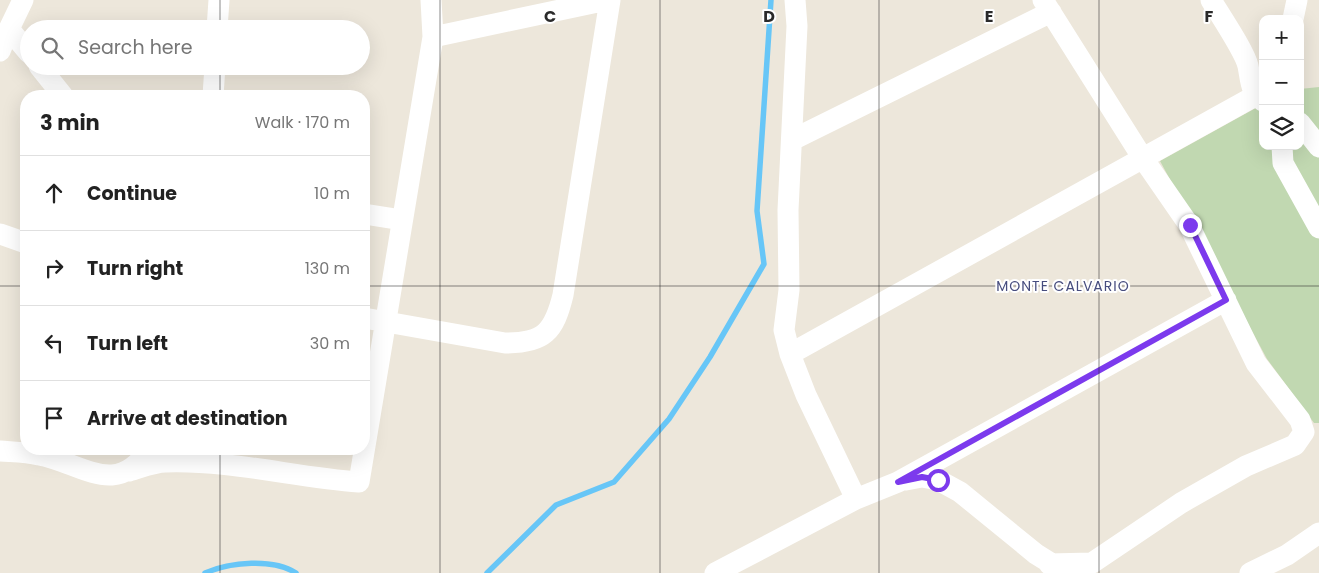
<!DOCTYPE html>
<meta charset="utf-8">
<style>
:root{--surface:#fff;--page:#f6f6f6;--text:#222;--muted:#767676;--line:#e0e0e0}
body{margin:0;font-family:Poppins,sans-serif;background:var(--page);color:var(--text)}
.controls{position:absolute;right:15px;top:15px;display:grid;overflow:hidden;border-radius:10px;box-shadow:0 5px 20px #0002}
.controls button{width:45px;height:45px;display:grid;place-items:center;padding:0;border:0;border-bottom:1px solid var(--line);background:var(--surface);color:var(--text);font:25px sans-serif}
.stop{position:absolute;width:15px;height:15px;margin:-11px;border:4px solid #7c3aed;border-radius:50%;background:#fff}
.stop.end{background:#7c3aed;border-color:#fff;box-shadow:0 1px 5px #0008}
.list{margin:0;padding:0;list-style:none}
h2{display:flex;justify-content:space-between;align-items:center;height:65px;margin:0;padding:0 20px;font-size:21px}
h2 small{font-size:16px;font-weight:400;color:var(--muted)}
.list li{display:grid;grid-template-columns:32px 1fr auto;gap:15px;align-items:center;box-sizing:border-box;height:75px;padding:0 20px;border-top:1px solid var(--line)}
.list b{display:block;font-size:19px;white-space:nowrap}
.list em{font-size:16px;font-style:normal;color:var(--muted)}
.icon{flex:none;width:28px;height:28px;fill:none;stroke:currentColor;stroke-width:2;stroke-linecap:round;stroke-linejoin:round}
.map{position:relative;flex:none;width:1319px;height:573px;overflow:hidden}
.search{position:absolute;background:var(--surface);box-shadow:0 5px 20px #0002;left:20px;top:20px;width:350px;height:55px;display:flex;align-items:center;gap:12px;box-sizing:border-box;padding:0 18px;border-radius:28px;color:var(--muted);font-size:19px}
.panel{position:absolute;background:var(--surface);box-shadow:0 5px 20px #0002;left:20px;top:90px;width:350px;height:365px;border-radius:20px}
.map>svg:first-child{display:block}
.cemetery{fill:#c1d8b1}
.lines{fill:none;stroke-linecap:round;stroke-linejoin:round}
.stream{stroke:#67c6f7;stroke-width:5.5}
.minor{stroke:#fff;stroke-width:21}
.route{stroke:#7c3aed;stroke-width:6}
.grid{fill:none;stroke:#2a2a2a;stroke-width:1;stroke-opacity:0.55}
.labels{text-anchor:middle;stroke-width:4;stroke-linejoin:round;paint-order:stroke}
.neighbourhood-label{font-size:14px;letter-spacing:1px;fill:#474d7e;stroke:#fff}
.grid-label{font-size:16px;text-anchor:middle;font-weight:bold;fill:#2a2a2a;stroke:#fff;stroke-width:4;stroke-linejoin:round;paint-order:stroke}
</style>
<div class="map">
<svg width="1319" height="573" viewBox="0 0 1319 573">
<rect width="100%" height="100%" fill="#ede7db"/>
<path class="cemetery" d="M1319,87v336h-5l-47,-64 -107,-198 103,-57v42h37v-57z"/>
<g class="lines">
<path class="stream" d="M205,573c25,-11 68,-15 91,0
M487,573l69,-68 58,-23 55,-63 41,-62 54,-93 -7,-53 14,-211"/>
<path class="minor" d="M23,0l-14,29 20,24
M795,0l2,26 -9,184 1,80 -5,40 6,24 16,41 50,104
M1043,0l99,157 47,68 67,138 44,57 4,12 -9,13 -49,21 -65,37 -89,60 -43,1
M1211,0c9,15 34,52 37,66 3,15 2,26 15,35
M1293,19l4,-19
M217,29l2,-29
M433,37l174,-37
M0,51l9,-22
M39,66l24,30
M213,96l2,-30
M1300,123l19,24
M792,140l259,-128
M1282,146l1,17 36,65
M364,214l38,6
M0,234l26,9
M364,318l141,25c39,0 49,-11 58,-48l47,-295
M790,354l465,-258
M0,451c13,1 26,1 39,4 43,8 77,44 110,-6
M129,471c11,-3 25,-9 37,-9 65,-2 128,15 193,20l74,-445 -2,-37
M906,480l16,-3 16,3 22,12 76,62 24,15
M715,573l141,-74 42,-17 328,-182
M1250,573l37,-18 32,-22"/>
</g>
<g class="lines">
<path class="route" d="M938,480l-16,-3 -24,5 328,-182 -36,-75"/>
</g>
<path class="grid" d="M220,0v29M440,0v573M660,0v573M879,0v573M1099,0v573M220,66v30M0,286h26M364,286h955M220,449v124"/>
<g class="labels">
<g class="neighbourhood-label">
<text x="1063" y="291">MONTE CALVARIO</text>
</g>
</g>
<g class="grid-label">
<text x="550" y="22">C</text>
<text x="769" y="22">D</text>
<text x="989" y="22">E</text>
<text x="1209" y="22">F</text>
</g>
</svg>
<div class="controls">
<button>+</button>
<button>−</button>
<button><svg class="icon" aria-label="layers" viewBox="0 0 24 24"><path d="M12 4l9 5-9 5-9-5zM3 14l9 5 9-5"/></svg></button>
</div>
<div class="stop" style="left:938px;top:480px"></div>
<div class="stop end" style="left:1190px;top:225px"></div>
<div class="search"><svg class="icon" aria-label="search" viewBox="0 0 24 24"><circle cx="10" cy="10" r="6"/><path d="M15 15l6 6"/></svg>Search here</div>
<section class="panel">
<h2>3 min<small>Walk · 170 m</small></h2>
<ul class="list">
<li><svg class="icon" aria-label="ahead" viewBox="0 0 24 24"><path d="M12 20V5M6 11l6-6 6 6"/></svg><div><b>Continue</b></div><em>10 m</em></li>
<li><svg class="icon" aria-label="right" viewBox="0 0 24 24"><path d="M7 20v-9h11M14 6l5 5-5 5"/></svg><div><b>Turn right</b></div><em>130 m</em></li>
<li><svg class="icon" aria-label="left" viewBox="0 0 24 24"><path d="M17 20v-9H6M10 6l-5 5 5 5"/></svg><div><b>Turn left</b></div><em>30 m</em></li>
<li><svg class="icon" aria-label="arrive" viewBox="0 0 24 24"><path d="M6 21V4h12l-3 4 3 4H6"/></svg><div><b>Arrive at destination</b></div></li>
</ul>
</section>
</div>
